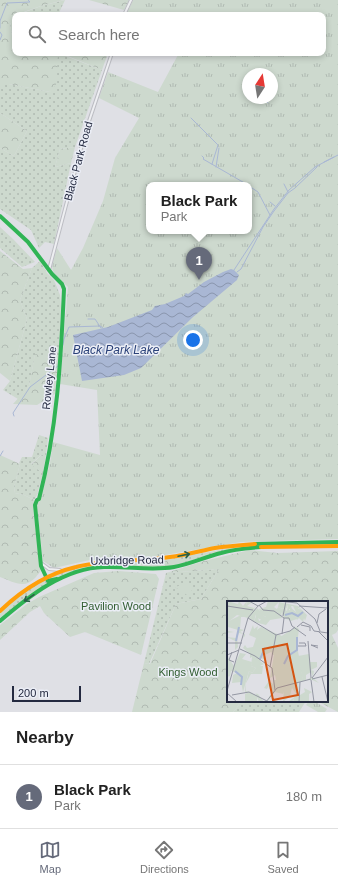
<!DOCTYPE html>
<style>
:root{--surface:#fff;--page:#f6f6f6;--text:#222;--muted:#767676;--line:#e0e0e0;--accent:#656a7a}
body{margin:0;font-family:Helvetica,sans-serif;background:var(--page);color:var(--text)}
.compass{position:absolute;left:242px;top:68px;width:36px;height:36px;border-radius:50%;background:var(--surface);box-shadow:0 2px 6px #0003;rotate:12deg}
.scale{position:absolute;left:12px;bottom:10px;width:69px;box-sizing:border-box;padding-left:4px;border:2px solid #242a40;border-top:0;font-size:11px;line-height:14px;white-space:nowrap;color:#242a40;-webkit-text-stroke:3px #ebeef6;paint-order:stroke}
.you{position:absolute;left:193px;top:340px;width:14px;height:14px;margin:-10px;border:3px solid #fff;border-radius:50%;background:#1a73e8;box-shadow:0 0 0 6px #1a73e833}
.badge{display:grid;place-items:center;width:26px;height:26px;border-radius:50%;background:var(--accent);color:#fff;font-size:13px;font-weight:700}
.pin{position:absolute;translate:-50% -33px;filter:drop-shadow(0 1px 2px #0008)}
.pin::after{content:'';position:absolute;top:21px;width:14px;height:12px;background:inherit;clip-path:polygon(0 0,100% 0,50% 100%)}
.popup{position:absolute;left:146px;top:182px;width:106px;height:52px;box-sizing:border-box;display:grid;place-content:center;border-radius:8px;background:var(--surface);filter:drop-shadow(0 1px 3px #0005);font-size:13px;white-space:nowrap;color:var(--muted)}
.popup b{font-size:15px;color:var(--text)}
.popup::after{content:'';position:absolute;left:50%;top:100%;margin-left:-8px;border:8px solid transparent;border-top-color:var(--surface)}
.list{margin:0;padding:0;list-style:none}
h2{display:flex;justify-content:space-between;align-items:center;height:52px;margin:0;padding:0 16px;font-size:17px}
h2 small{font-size:13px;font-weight:400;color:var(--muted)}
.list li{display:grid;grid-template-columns:26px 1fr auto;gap:12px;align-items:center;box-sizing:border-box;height:64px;padding:0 16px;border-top:1px solid var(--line)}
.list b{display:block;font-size:15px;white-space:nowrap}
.list p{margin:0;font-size:13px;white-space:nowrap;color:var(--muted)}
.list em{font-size:13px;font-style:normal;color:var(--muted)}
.icon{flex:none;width:22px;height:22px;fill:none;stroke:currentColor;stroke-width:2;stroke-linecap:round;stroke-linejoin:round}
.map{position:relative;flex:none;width:338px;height:712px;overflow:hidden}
.search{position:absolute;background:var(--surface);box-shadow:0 2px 6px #0003;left:12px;right:12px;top:12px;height:44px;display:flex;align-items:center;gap:10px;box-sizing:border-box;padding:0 14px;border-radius:8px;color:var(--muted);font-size:15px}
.sheet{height:116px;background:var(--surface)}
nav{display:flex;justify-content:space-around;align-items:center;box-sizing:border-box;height:56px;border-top:1px solid var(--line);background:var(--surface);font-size:11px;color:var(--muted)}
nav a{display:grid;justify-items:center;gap:2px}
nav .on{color:var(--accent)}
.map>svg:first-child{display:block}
.grass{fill:url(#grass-dots)}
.forest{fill:url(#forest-crowns)}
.park{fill:url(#park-tufts);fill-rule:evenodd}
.water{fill:url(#water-waves)}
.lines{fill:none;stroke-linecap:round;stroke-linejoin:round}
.stream{stroke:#a9b7d4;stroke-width:1}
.street-casing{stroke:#bcbdc3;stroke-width:4}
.street{stroke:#eeeff2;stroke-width:2}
.fast{stroke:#30b455;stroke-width:4}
.slow{stroke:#ff9f0a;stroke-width:4}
.oneway{stroke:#296148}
.labels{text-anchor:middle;stroke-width:3;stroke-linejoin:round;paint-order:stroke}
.street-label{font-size:11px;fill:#242a40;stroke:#ebeef6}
.park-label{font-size:11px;fill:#315d30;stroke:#ebeef6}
.water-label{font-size:12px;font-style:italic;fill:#2a4178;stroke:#ebeef6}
.inset-river{fill:none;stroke:#a9b7d4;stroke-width:2}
.inset-road{fill:none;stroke:#9497a3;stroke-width:1}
.view{fill:#d45411;fill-opacity:0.15;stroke:#d45411;stroke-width:2}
.inset-edge{fill:none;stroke:#242a40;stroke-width:2}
</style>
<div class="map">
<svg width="338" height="712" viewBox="0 0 338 712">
<defs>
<pattern id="grass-dots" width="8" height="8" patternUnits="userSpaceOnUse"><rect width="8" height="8" fill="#cdd9ce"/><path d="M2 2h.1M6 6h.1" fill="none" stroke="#b0bab2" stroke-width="1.8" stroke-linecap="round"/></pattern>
<pattern id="forest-crowns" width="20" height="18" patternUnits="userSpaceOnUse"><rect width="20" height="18" fill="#cdd9ce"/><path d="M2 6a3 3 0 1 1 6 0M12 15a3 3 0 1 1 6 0" fill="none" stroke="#b0bab2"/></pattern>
<pattern id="park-tufts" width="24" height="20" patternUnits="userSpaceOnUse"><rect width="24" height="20" fill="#cdd9ce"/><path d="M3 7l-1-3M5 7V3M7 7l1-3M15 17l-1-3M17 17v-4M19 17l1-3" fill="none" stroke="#b0bab2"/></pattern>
<pattern id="water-waves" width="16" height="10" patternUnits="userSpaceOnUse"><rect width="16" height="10" fill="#a9b7d4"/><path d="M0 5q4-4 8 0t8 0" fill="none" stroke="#8995ad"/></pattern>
</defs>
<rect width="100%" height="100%" fill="#dfe0e5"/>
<path class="grass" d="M65,0l-7,15h-41l24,-9z
M15,18v25l-2,-1 -3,-18z
M58,53l44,17 -27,77 -15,2 -5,18 16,-4 -17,81 -9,-2 -6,6 -8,-18 -31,-21v-61l14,8 13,-25 -27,-18v-29h9l41,8z
M0,227l13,12 22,23 -13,5 -22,-19z
M40,261l7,12 7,7 6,15 1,11 -2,53 -24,-4 -6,31 -11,13 -15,-9 7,-9 17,-62 -7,-19 12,-32z
M39,435l9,3 -2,17h-5l-10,9 12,9 -6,22 -3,5 -10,-5 -9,-2 -1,-6 6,-23 -1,-1 3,-6h10z
M338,543v2l-112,5 -57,17 -83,1 -16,4 -19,8 -4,-2 25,-9 17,-4 65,-3 88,-16z
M219,569l-18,30 -25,5 -27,60 -5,-1 22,-90z
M45,579l4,4 -30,20 -19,15v-5c14,-14 28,-24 45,-34z
M241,701h65l-7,11h-66l3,-3z"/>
<path class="forest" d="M0,0h64l-23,6 -26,9v3l-5,6 3,18 2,1v10h29l7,3 7,-3 -2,32 -6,7 -41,-8h-9z
M89,0h40l-5,10z
M60,53h48l-6,17z
M0,113l27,18 -13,25 -14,-8z
M75,147l-4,16 -16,4 5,-18z
M0,251l23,18 9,-1 -12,32 7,19 -17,62 -10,-8z
M35,354l24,5 -4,35 -18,11 -24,-1 16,-18z
M0,455l20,9 -6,23 1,6 9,2 10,5 -1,10 8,59c-1,4 -3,5 -5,8 -12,13 -22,5 -36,0z
M41,455h5l-3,18 -12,-8z
M250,550l27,3 61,-2v79l-2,3 -4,2 6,13v64l-21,-11h10v-99h-99v99h13l-5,8 -3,3h-101l12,-49 6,1 26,-60 25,-5 18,-30 -53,4 38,-12z
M179,559l1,4 -13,3 -3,-1c-14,4 -30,2 -44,0l1,-1h24z
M118,571l38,3 3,5 -18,76 -56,-23 -15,5 -26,-24 -4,-7 -10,6 -30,28v-15l27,-21 12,-7 55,-24z
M188,583l5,2 -3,12 -15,-10z"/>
<path class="park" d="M133,0h205v539l-97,3 -88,15 -63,3 -36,8 -11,-7 -6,-56 3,-5 10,-37 3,-21 47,13 -3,-65 -37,-6 8,-97c-19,-18 -18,-14 -11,-39l14,22 12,-22 20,-47 12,-43 24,-40 -40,-20 9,-26 50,20 21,-39h144v-38h-197zM248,74h24v24h-24zM149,185h100v46h-100z
M309,701h5l13,8 -2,3h-7l-12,-7z"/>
<path class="water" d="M231,269l3,1 5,5 -2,5 -44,37 -52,51 -17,7 -42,6 -9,-46 35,-8 44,-17 3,-4 10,-2 19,-8 2,-3 2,1 16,-12 19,-10z"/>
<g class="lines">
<path class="stream" d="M0,28v-7l7,-18 23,-1 -2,-2
M0,32l2,3 -2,5
M264,99l4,4
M191,118l27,27 -6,19
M202,156l2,2 -1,1 45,26
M324,162l10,-5
M216,167l3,-19
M284,184l4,8
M249,186l9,6 12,23
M270,202l5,4
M234,270l40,-61 15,-19 26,-23 23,-12
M237,272l4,-3 22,-42 11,-16 14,-18 7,-5 22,-21
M88,319h7l6,9
M63,345l1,-6 5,-12 31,-1 3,2
M14,416l-1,-3 17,-26 28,-21 1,-6
M0,456l3,-5"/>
<defs>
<path id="street" d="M124,15l7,-15
M49,270l36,-137 27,-80
M41,563l8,6 11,1"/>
</defs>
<use href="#street" class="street-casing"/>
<use href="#street" class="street"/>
<path class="fast" d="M0,216l28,26 24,32 10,10 2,5c-3,71 -7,141 -25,210l-2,1 -2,5 6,61 7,15 9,-2
M255,544l83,-2
M0,621c29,-25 64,-53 104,-54 24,-1 47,4 70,0 16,-3 31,-10 47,-14 13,-4 26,-5 40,-6"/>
<path class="slow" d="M261,547l77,-1
M0,611c22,-21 46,-37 76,-44 30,-8 63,-5 94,-10 15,-2 30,-6 45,-9 13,-2 27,-3 40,-4"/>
</g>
<defs><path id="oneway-shaft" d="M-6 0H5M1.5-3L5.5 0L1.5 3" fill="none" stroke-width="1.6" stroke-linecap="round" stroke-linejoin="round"/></defs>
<g class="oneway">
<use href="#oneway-shaft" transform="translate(184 555) rotate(-12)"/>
<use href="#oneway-shaft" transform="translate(29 598) rotate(146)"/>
</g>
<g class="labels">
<g class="street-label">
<text transform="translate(78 161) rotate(-75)" y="4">Black Park Road</text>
<text transform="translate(49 378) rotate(-84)" y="4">Rowley Lane</text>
<text transform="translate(127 560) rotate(-1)" y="4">Uxbridge Road</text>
</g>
<g class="park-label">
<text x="116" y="610">Pavilion Wood</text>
<text x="188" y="676">Kings Wood</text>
</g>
<g class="water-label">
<text x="116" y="354">Black Park Lake</text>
</g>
</g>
<g transform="translate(227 601)">
<rect width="101" height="101" fill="#dfe0e5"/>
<path d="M41,0l11,1 -5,5 3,2 1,-2 5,2 5,-4 -2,4 1,4 4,-5 5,4v-5l8,5 -5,3 -4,-1 2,5 -6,2 -7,-3 -3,-6 1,6 -12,2 -4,5 -12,-3 3,-9 2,8 7,-4 -11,-5 2,-4 3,3 -1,-2 7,-2zM13,52l6,1 -4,5 10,3 -1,4 5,2 -4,5 -3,-2 -6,21 -2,-10 -9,1 1,-8 4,-2 -6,-2 -1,5 -3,1v-21l7,10zM82,53l1,8h7v5l-6,3 3,1 -1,6 -2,-5 -5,3v5l6,-3 7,6 -9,-4 -22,6 -4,2 3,-1 -4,8v-7l-5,1 -12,14 8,-13 14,-5 12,-2 -1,-6 4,5 -5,-25zM77,87l8,4 -3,2v8h-10l1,-7 5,-3zM22,91l9,4 4,6h-3l-2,-5v5h-12v-8z" fill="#cdd9ce"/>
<path d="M0,0l11,3 1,-3 4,5 4,-5 -1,4 2,-4 8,4 -5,-2 -4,3 7,2 2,-2 -2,3 13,9 -4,3 -7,-4v-3l-2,8 -6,-5h-7l-1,12 4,1 -4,2 5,2v2l-2,2 1,-4 -5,-1 -2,4 1,10 -3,3v-9l-8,-4 9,1 2,-8 -10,-3v4l6,1 -7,1v-11l18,-9 -17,-6zM52,1l19,4 9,9 -2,6 -1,-3 -1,4 -4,-4 -2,2 -2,-6 -4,-1 5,1 2,2 5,-3 -4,-5h-3v4l-3,-6h-2l1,3h-3v5l-6,-3h4l1,-6 -5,4 -5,-2zM26,24l1,4 4,-3 -1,4 4,-3 21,9 14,-9 3,2 -2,16 6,36 -5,1v-3l1,23h-6l1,-4 -2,4h-4l9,-7 -5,-7 -2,8 -7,6 1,-14 3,-1 -4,1v6l-8,-2 -8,10 6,-11 -3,-1 -1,-5 -2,4 -3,-1 5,-7 4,3v-4h3l-1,-5 -5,3 4,-23 -3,-3 -8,4 3,4 -5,-2 -1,3 4,3 -4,2h3l-1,8h-11l-5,9v8l12,3 6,8h-3l-6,-9 -10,-1 1,-10 2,-6v-1l1,-4 3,2 4,-5 -5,-2 1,-9 -2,1v-4l-7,-6 2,-3 2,3 6,-1 3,-9 -7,-3z" fill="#cdd9ce"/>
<path d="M0,5l22,5 -1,7 -11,-3 -10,8zM69,26l1,22 6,32h-4l-1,-2 -1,3 -23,7 -1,-9h4l-1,-5h-3l1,-20 -3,-1 5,-4 -4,-2 3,-12h7z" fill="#cdd9ce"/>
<path class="inset-river" d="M58,14l7,-2 6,3 5,-4M9,40l3,-14M33,58l5,-11M57,63l4,-8 9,-6v-13M8,70l7,6 -1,8"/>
<path class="inset-road" d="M22,0l9,5 9,-5M51,0l19,2 18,16 5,12M32,4l4,5 11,1 10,7h5l3,8 14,10M0,5l26,4M72,5l29,2M56,15l3,-15M21,17l28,17 14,-4 5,-4M90,22l2,-9 7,-5M74,24l9,2v4M70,26l6,-5 8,4 3,5 14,2M91,30l10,10M55,33l2,-16M81,40l3,37M0,42h15M71,45h8l-1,-3h-6M91,45l-7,-1 7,3M13,48l15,7 17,12 3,22M5,51l-3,8 5,2M0,54l12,-5M43,66l6,-32M95,76l6,25M85,77l16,-21M85,78l16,-4M84,79l3,22M0,90l21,-73 10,-12M0,92l10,9M5,94l17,-3 18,9M39,101l11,-14 34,-9M72,101l1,-20"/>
<path class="view" d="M60,43l11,51 -25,5 -10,-51z"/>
<rect width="101" height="101" class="inset-edge"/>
</g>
</svg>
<svg class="compass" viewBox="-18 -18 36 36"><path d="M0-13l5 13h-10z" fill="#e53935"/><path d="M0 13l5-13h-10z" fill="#767676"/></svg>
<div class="scale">200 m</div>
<div class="you"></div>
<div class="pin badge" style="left:199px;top:280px">1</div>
<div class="popup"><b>Black Park</b>Park</div>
<div class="search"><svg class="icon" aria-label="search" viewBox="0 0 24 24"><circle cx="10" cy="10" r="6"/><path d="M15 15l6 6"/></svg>Search here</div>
</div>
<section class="sheet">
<h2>Nearby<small></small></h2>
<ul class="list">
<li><span class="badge">1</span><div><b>Black Park</b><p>Park</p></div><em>180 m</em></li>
</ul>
</section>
<nav>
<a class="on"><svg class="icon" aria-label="map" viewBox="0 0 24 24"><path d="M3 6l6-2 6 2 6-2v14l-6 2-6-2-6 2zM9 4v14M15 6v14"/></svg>Map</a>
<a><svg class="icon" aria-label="directions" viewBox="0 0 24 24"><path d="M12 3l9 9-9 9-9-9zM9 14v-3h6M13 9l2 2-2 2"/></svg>Directions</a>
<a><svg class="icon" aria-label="saved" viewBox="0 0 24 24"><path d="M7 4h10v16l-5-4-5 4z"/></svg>Saved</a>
</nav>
